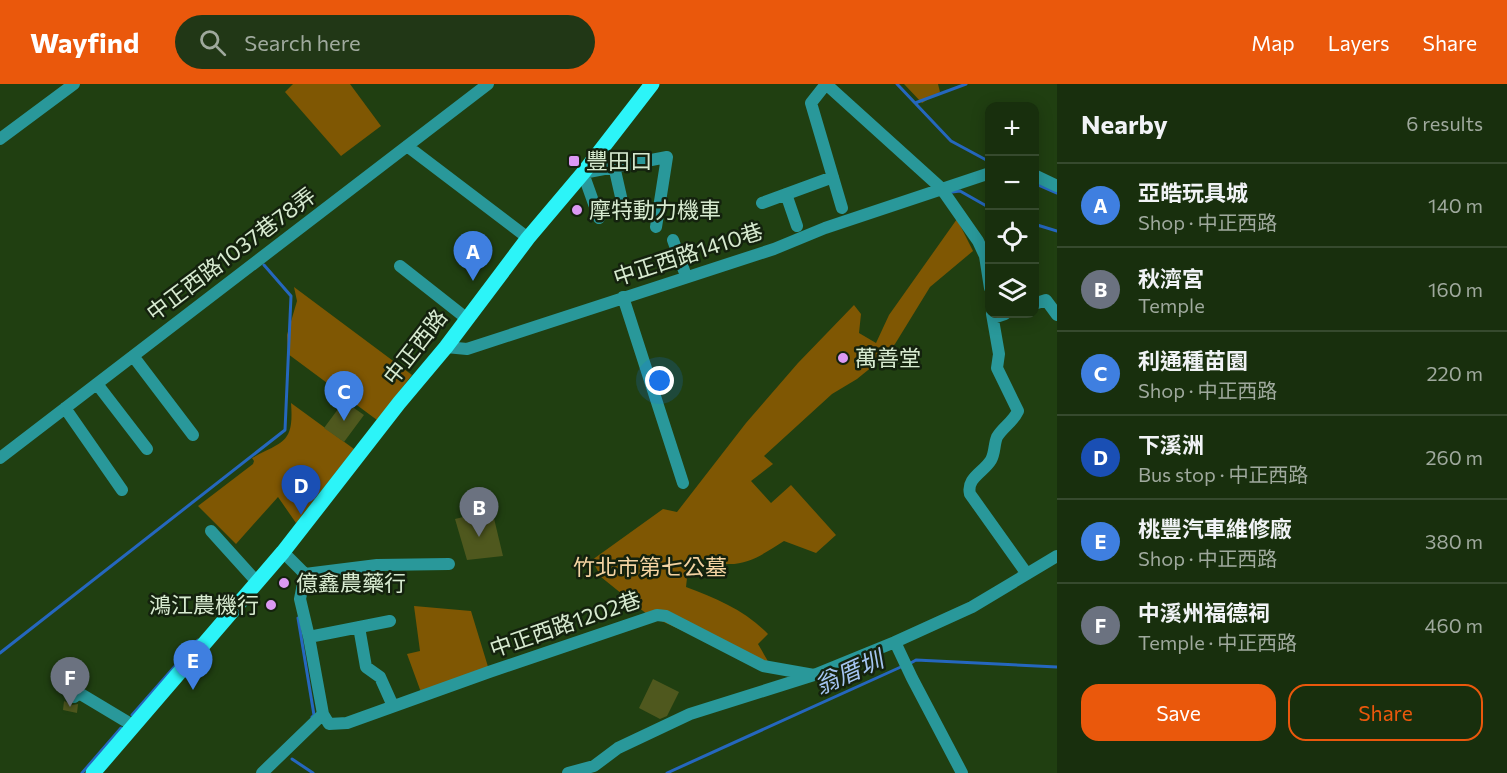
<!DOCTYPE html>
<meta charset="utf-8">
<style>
:root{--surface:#182f0d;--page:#213716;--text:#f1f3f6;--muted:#9fa99d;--line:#364a2e;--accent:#ea580c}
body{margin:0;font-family:Commissioner,"Noto Sans TC",sans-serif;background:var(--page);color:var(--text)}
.controls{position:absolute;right:18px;top:18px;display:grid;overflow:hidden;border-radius:12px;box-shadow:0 3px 15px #0003}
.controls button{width:54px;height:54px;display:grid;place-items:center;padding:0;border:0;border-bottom:2px solid var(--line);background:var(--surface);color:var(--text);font:30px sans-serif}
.you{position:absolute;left:660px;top:297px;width:21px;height:21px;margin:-15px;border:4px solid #fff;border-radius:50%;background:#1a73e8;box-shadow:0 0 0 9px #1a73e833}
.badge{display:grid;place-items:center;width:39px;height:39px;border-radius:50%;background:var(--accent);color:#fff;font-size:20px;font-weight:700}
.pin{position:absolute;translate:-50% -50px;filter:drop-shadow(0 2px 3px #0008)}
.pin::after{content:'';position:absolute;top:32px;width:21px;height:18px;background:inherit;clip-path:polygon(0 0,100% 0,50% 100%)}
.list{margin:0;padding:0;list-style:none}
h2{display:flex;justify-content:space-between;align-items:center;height:78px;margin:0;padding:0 24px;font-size:26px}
h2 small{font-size:20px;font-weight:400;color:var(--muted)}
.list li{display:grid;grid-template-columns:39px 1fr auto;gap:18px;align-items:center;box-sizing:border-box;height:84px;padding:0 24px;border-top:2px solid var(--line)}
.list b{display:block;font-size:22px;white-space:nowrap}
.list p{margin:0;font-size:20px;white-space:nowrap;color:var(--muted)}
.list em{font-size:20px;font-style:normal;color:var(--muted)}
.actions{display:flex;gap:12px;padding:18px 24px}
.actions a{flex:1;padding:14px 0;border:2px solid var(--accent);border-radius:18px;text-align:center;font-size:21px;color:var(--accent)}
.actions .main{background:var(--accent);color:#fff}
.icon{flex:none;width:33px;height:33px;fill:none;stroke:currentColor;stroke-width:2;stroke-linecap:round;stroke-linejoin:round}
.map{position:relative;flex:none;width:1057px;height:689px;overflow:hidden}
header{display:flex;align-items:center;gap:36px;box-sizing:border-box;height:84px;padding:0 30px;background:var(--accent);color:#fff}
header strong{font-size:28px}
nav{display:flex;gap:33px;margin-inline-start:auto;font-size:21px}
.search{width:420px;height:54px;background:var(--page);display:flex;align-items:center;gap:15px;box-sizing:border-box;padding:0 21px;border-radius:33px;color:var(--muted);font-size:22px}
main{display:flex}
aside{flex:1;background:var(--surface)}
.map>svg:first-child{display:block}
.green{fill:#7f5703}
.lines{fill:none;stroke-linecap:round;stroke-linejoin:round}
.stream{stroke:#2567be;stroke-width:3}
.building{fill:#4f581e}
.minor{stroke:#29989a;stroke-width:12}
.major{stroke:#2cf4f8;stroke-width:15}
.poi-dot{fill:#dc99f4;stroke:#14220e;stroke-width:2}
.labels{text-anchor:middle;stroke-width:5;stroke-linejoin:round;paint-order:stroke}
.poi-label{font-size:22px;fill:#d7ead0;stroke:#14220e;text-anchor:start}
.street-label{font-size:22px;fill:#d7ead0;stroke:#14220e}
.park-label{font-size:22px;fill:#f4d3a2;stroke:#14220e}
.water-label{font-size:24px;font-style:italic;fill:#a5c5f2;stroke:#14220e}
</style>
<header>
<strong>Wayfind</strong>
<div class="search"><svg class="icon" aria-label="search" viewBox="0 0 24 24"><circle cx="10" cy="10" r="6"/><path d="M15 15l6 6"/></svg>Search here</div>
<nav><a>Map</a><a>Layers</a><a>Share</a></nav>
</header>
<main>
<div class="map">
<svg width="1057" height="689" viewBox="0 0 1057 689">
<rect width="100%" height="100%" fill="#203f11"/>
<path class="green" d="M293,0h57l31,42 -40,30 -56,-64z
M904,0h34l2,8 -18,11z
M957,135l16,32 -43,36 -35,57 -22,22 -16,13 -25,15 -68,62 9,8 -22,17 20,22 20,-18 45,50 -20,18 -32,-12c-18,11 -34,24 -57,23 -10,-1 -19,-5 -28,-5l-12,19 -1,9c30,11 60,24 82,47l-10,10 11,19 -79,-29 -42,-19 -47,-38 -9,-17 71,-51 14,3 69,-89 52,-60 56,-58 7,9 -2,19 17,10 13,-28z
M294,203l118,88 -35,45 -89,-66 -1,-19 10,-34z
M291,319l63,46 -58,74 -18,-26 -42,47 -38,-38 55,-42 1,-3 -2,-3c32,-17 42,-15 39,-55z
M414,522l57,5 18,59 -67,25 -15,-41 13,-3z"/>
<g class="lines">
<path class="stream" d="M897,0l54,57 39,21
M915,19l51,-19
M1034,99l23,10
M952,108l8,-1 30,17
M1034,140l23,7
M298,534l16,97 -2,2
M0,569l285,-223 6,-134 -27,-31
M909,580l7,-4 141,7
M132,631l66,-75
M292,675l21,14
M82,689l39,-45
M667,689l236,-107"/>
</g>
<path class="building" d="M344,317l20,14 -20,27 -20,-14z
M492,426l11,46 -36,4 -12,-41z
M653,595l26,13 -12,24 -7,3 -21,-11z
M64,617l8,4 6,-1 -1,9 -14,-3z"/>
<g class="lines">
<path class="minor" d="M826,0l115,104 37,53 7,15 5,32
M826,0l-15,19 31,105
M0,55l74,-55
M407,62l121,92
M614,82l10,44
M1034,91l23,11
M786,110l11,32
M762,119l71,-26
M599,134l-16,-45 84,-16 -11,70
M673,156l13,36
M400,182l66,52
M623,213l60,186
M1034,220l12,-4 11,15
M992,230l7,40 -2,14 21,43c-5,11 -15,16 -21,26 -3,7 -2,16 -6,23 -7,12 -25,18 -21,34l57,80
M993,234l12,-4
M446,263l21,2 307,-100 51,-21 165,-55
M133,272l60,79
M97,300l50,65
M65,324l57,82
M0,374l488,-374
M211,447l46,51
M283,468l22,22 -5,25 9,38 14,77 6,10 18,-1 142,-51 168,-57 9,1 97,50 51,9
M305,490l72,-9 72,-1
M359,543l7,40 14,10 13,29
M309,553l81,-16
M895,558l17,36 50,95
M74,613l5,-4 55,33
M262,689l61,-59
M568,689l26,-7 24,-18 72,-34 124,-39 81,-33 77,-35 85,-51"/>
<path class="major" d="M93,689l190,-221 116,-149 47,-56 82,-109 55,-65 69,-89"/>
</g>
<g class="poi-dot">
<rect x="568" y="71" width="12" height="12" rx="3"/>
<circle cx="577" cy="126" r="6"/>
<circle cx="843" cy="274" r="6"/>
<circle cx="284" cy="499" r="6"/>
<circle cx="271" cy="521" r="6"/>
</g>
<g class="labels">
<g class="poi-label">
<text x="586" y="85">豐田口</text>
<text x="589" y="134">摩特動力機車</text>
<text x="855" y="282">萬善堂</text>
<text x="296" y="507">億鑫農藥行</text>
<text x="259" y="529" text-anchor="end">鴻江農機行</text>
</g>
<g class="street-label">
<text transform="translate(231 170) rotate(-37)" y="8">中正西路1037巷78弄</text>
<text transform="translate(688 170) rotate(-18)" y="8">中正西路1410巷</text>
<text transform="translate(415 263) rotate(-52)" y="8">中正西路</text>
<text transform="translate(565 540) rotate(-19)" y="8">中正西路1202巷</text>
</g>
<g class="park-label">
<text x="650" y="491">竹北市第七公墓</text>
</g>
<g class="water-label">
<text transform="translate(849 589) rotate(-24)" y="8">翁厝圳</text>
</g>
</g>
</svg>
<div class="controls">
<button>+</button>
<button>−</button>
<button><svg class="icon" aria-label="locate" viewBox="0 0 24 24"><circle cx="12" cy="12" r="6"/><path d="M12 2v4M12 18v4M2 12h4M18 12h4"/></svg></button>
<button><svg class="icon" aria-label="layers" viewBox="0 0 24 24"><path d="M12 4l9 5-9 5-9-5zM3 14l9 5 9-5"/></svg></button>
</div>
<div class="you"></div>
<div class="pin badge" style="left:473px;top:197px;background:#3f7fe0">A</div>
<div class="pin badge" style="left:479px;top:453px;background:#6b7280">B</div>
<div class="pin badge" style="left:344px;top:337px;background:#3f7fe0">C</div>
<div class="pin badge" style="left:301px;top:431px;background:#1a4fb4">D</div>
<div class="pin badge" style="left:193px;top:606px;background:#3f7fe0">E</div>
<div class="pin badge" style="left:70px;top:623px;background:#6b7280">F</div>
</div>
<aside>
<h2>Nearby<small>6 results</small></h2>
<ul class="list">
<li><span class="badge" style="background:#3f7fe0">A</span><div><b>亞皓玩具城</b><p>Shop · 中正西路</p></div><em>140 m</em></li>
<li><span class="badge" style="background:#6b7280">B</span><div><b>秋濟宮</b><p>Temple</p></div><em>160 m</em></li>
<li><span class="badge" style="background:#3f7fe0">C</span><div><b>利通種苗園</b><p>Shop · 中正西路</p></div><em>220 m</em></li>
<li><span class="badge" style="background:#1a4fb4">D</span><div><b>下溪洲</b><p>Bus stop · 中正西路</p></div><em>260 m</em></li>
<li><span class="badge" style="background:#3f7fe0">E</span><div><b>桃豐汽車維修廠</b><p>Shop · 中正西路</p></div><em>380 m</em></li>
<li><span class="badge" style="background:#6b7280">F</span><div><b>中溪州福德祠</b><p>Temple · 中正西路</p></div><em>460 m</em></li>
</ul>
<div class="actions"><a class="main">Save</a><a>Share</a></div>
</aside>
</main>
